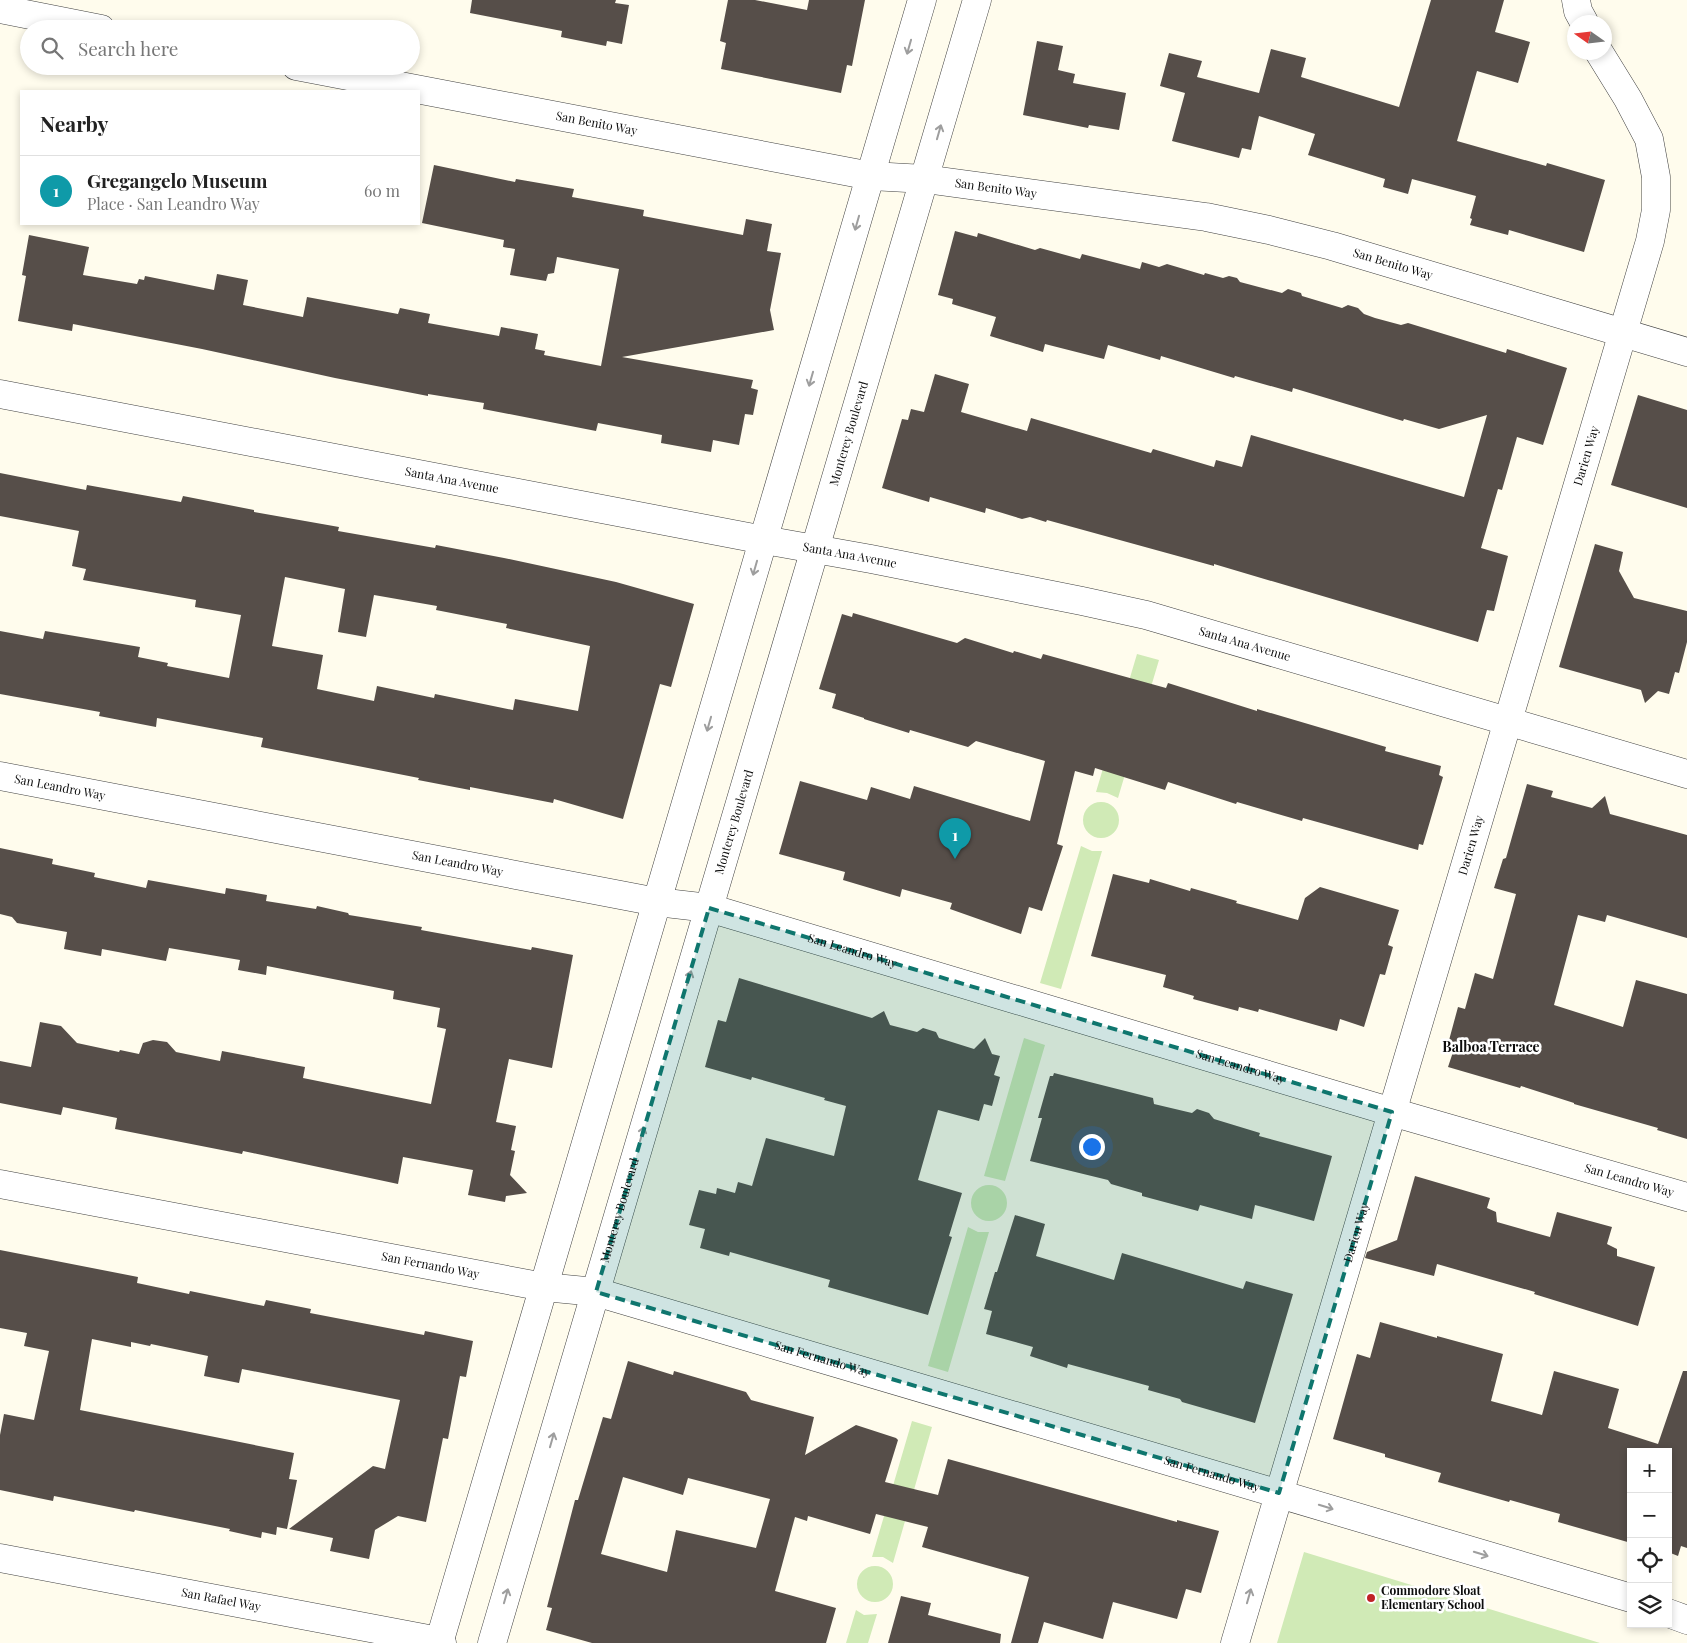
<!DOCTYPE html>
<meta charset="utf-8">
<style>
:root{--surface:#fff;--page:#f2f2f2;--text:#222;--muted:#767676;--line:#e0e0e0;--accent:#ea580c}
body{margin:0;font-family:"Playfair Display",serif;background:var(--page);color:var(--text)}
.controls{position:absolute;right:15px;bottom:15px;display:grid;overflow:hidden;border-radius:0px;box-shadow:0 2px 8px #0003}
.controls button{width:45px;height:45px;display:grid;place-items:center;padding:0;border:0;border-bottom:1px solid var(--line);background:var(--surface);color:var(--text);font:25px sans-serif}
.compass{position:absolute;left:1567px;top:15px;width:45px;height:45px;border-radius:50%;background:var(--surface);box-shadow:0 2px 8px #0003;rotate:284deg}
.you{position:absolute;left:1091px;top:1146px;width:18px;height:18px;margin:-12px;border:4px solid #fff;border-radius:50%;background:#1a73e8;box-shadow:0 0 0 8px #1a73e833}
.badge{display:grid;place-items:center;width:32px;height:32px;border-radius:50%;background:var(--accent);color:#fff;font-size:16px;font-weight:700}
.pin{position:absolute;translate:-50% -41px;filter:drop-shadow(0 1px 2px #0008)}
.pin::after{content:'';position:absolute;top:26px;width:18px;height:15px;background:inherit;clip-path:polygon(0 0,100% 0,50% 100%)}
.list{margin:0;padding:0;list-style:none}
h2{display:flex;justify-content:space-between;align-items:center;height:65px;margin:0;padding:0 20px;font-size:21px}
h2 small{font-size:16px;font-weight:400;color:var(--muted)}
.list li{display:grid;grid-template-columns:32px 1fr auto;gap:15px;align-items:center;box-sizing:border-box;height:70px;padding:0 20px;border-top:1px solid var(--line)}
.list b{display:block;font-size:19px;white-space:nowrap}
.list p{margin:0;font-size:16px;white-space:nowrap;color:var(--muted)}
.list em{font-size:16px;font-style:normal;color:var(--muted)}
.icon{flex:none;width:28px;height:28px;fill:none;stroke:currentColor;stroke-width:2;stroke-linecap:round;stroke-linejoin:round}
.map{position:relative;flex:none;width:1687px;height:1643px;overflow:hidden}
.search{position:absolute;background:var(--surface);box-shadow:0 2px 8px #0003;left:20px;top:20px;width:400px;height:55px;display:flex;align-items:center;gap:12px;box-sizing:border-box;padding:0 18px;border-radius:28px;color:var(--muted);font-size:19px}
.panel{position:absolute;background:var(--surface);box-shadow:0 2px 8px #0003;left:20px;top:90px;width:400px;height:135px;border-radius:0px}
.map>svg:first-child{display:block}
.green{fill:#d0eab6}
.building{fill:#564e49;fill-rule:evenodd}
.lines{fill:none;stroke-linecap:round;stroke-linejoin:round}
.minor-casing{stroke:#404040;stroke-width:29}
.minor{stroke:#fff;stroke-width:28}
.oneway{stroke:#9e9e9e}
.marked{fill:#0f766e;fill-opacity:0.2;stroke:#0f766e;stroke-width:4;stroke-dasharray:10 6;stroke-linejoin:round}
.poi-dot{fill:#c02226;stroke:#fff;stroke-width:2}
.labels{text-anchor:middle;stroke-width:5;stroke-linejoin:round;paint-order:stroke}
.street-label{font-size:12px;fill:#0d0d0d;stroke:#fff}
.poi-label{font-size:12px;font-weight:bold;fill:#0d0d0d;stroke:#fff;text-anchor:start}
.neighbourhood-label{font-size:14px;font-weight:bold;fill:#0d0d0d;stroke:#fff}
</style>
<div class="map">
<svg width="1687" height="1643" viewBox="0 0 1687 1643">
<rect width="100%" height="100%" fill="#fffced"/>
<path class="green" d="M1137,654l22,6 -41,138 -11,-5 -11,-1z
M1083 820a18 18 0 1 1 36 0a18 18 0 1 1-36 0Z
M1081,846l11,5h10l-41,138 -21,-6z
M1024,1038l21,7 -40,136 -21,-5z
M971 1203a18 18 0 1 1 36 0a18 18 0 1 1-36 0Z
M968,1227l10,5h11l-41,140 -20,-6z
M912,1421l20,6 -39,136 -10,-6h-11z
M1304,1552l296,91h-323z
M857 1584a18 18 0 1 1 36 0a18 18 0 1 1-36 0Z
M856,1610l8,5 13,-1 -9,29h-22z"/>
<path class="building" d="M472,0h144l-1,3 14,2 -7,39 -15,-3 -1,5 -45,-9 1,-6 -92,-18z
M728,0h27l52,10 2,-10h56l-13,66 -5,-1 -6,28 -120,-24 5,-26 -6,-2z
M1431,0h73l-9,32 35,10 -12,41 -41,-12 -20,70 89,25 1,-3 58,17 -21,72 -75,-22 -1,5 -38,-10 2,-6 -2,-1 6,-22 -64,-17 -4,15 -25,-7 2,-8 -77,-24 7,-21 -56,-18 -8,34 -9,-2 -3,10 -67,-17 13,-48 -25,-7 9,-33 33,8 -5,16 62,16 12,-44 35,9 -5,19 98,30z
M1037,41l26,5 -5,24 17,4 -2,9 53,10 -7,37 -30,-5 -1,3 -65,-13z
M434,165l81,17 1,-3 58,10 -2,8 72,13 -1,6 100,19 3,-16 26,5 -5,27 14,2 -11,57 4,20 -152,27 131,23 -2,8 7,2 -5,25 -8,-1 -6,31 -26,-5 -2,12 -50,-9 1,-8 -64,-12 -2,8 -113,-22 1,-6 -56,-9v2l-93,-18 -133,-29 -129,-25 -1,7 -54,-10 8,-45 -4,-1 7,-40 60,12 -6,28 54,9 2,-5 5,1 1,-4 69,14 3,-16 31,6 -5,25 60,12 4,-20 91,17 2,-6 30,6 -2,9 71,13 2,-9 37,7 -3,15 10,2 -1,4 57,11 18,-97 -62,-12 -3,16 -6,1 -2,7 -36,-6 5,-26 -12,-2 1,-7 -82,-17z
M955,231l22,6 1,-4 57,17 5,-2 40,11 2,-5 58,15 2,-7 17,5 8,-3 37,11 1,-2 18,5 6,-2 8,2 3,4 42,11 6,-4 13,4 1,3 40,12 6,-3 10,3 6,6 11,4 26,7 7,-2 98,30 1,-4 60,19 -24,77 -26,-8 -15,53 -4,-1 -17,59 27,8 -14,55 -7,-1 -9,32 -264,-78v2l-167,-46 -1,2 -16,-5 -8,2 -36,-11 -1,5 -55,-16 -1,5 -47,-14 20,-69 6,1 3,-11 13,3 11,-38 34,10 -8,28 66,19 4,-13 120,35 2,-4 61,18 2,-7 26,7 9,-32 213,62 23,-82 -48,14 -35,-10 -1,2 -110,-33 -1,4 -57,-16 -1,2 -73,-22 -1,4 -52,-15 -4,14 -59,-15 -2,8 -53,-16 6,-19 -44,-13 1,-5 -15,-4z
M1638,395l49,15v98l-76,-23z
M0,473l86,17 1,-5 94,17 2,-6 71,14v2l85,15 -1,4 97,17 1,-3 68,13 112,24 78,22 -23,83 -11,-3 -37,135 -69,-20 -1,4 -83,-16v3l-52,-10 1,-2 -158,-31 2,-9 -106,-20 -1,9 -57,-11 1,-4 -100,-18v-63l43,8 2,-8 95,16 -2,10 30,6 -1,3 62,12 12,-63 -46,-8 1,-7 -113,-20 3,-11 -14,-3 7,-35 -79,-15zM285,577l60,12 -7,43 28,5 8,-42 63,11 -1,4 71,14 -1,4 84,18 -12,65 -63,-12 -2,11 -78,-16 -1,4 -57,-12 -3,15 -57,-12 6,-34 -51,-9z
M1595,544l28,8 -4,19 15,27 53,13v31l-8,31 -4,-1 -6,22 -11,-3 -13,12 -4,-13 -82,-23z
M853,613l104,30 8,-5 48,15 1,-2 27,8 2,-5 123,34 2,-5 89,28v-2l129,38 -1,4 56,15 -2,9 4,2 -20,68 -4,-1 -1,6 -115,-32 -1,3 -65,-19 -1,2 -68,-22 -3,8 -70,-22 -2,8 -18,-5 -18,73 6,2 -21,65 -13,-4 -8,27 -71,-25 2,-6 -50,-14 -2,8 -57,-17 2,-8 -66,-18 21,-73 67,19 4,-13 39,12 4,-13 116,35 15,-60 -69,-20 -8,6 -58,-17 -1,3 -45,-14v-1l-32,-10 4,-14 -17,-5 23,-75 10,3z
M1527,784l26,7 -2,6 41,11 13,-12 5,18 77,21v103l-80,-23 -2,7 -27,-7 -24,90 69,22 13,-47 51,14v145l-30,-9 1,-2 -84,-24v-1l-53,-17 -1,2 -72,-21 7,-21 -7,-2 10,-37 7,2 10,-36 18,6 23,-85 -22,-6 9,-29 3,-1z
M0,848l53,11 -1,5 43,9 -1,4 52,11 2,-8 77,14 1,-6 41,7 -1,6 50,8 1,-3 31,7 1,2 73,12 -1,3 110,20 1,-3 41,8 -21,113 -43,-9 -13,63 20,4 -5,24 4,1 -5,24 17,18 -21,3 -1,6 -37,-7 5,-25 -70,-13 -5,27 -155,-33 -1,3 -127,-25 2,-11 -54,-11 -2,8 -61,-12v-42l31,6 9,-45 21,4 16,17 42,9 1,-2 19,4 4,-11 10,-3 14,2 9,10 44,9 2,-10 83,16 -2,11 128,26 15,-75 -9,-2 3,-19 -47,-9 1,-8 -127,-25 -1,9 -28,-5 2,-10 -71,-12 -3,13 -64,-12 -1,7 -37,-7 3,-17 -50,-9 -5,-6 -12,-3z
M1113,874l36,9 1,-4 40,12 1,-3 46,13 -1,2 62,17 7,-22 15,-11 79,23 -11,35 5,2 -8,28 -5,-1 -16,53 -24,-8 -3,12 -78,-22 -1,3 -19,-5 -1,4 -45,-12 1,-3 -31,-9 3,-12 -75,-19z
M739,978l133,40 12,-7 6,14 27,7 6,-4 13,4 3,6 35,11 11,-11 7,16 8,2 -6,19 6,2 -8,29 -8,-2 -5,17 -41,-11 -20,70 44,13 -13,43 3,1 -24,78 -100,-28 2,-7 -100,-28 -1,4 -29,-8 5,-19 -16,-4 10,-35 17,4 1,-6 18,5 3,-11 14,4 14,-48 68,18 12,-50 -22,-6 1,-2 -73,-21 -1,3 -46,-13 13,-47 8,2z
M1054,1073l99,25 1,6 38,9 5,-4 12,4 5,6 46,14 -1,3 73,20 -18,65 -59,-16 -3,14 -52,-14 -2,6 -56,-15v-3l-31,-9 -3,-4 -78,-19 12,-43h-4l12,-42h3z
M1415,1176l75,22 -3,10 9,4 1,10 53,15 7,-25 55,15 -5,17 10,5v7l38,11 -17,59 -104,-32 1,-2 -98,-28 -3,12 -69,-18 2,-6 30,-12z
M1015,1215l30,9 -9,32 78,24 8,-27 121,36 3,-8 47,13 -38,129 -73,-21 -2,-3 -32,-9 1,-4 -81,-22 -1,4 -37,-12 3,-9 -47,-13 6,-23 -8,-2 11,-37h2z
M0,1250l138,27 -1,6 52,11 1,-3 74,15 2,-6 45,9 -1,4 114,22 1,-4 48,10 -7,36 -6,-1 -12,63 -5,-1 -17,84 -28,-6 -23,14 -6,29 -39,-8 3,-13 -44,-9 84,-63 12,3 15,-69 -158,-31 -3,14 -35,-7 4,-20 -57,-12 -1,2 -19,-4v5l-39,-8 -12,71 214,43 -5,26 8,1 -10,49 -10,-2 -1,8 -14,-3 -1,6 -32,-7 1,-2 -95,-19 -1,2 -80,-16 -1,5 -53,-11v-55l4,-21 30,6 15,-69 -25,-5 3,-13 -27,-5z
M1380,1322l57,16v-2l66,18 -12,47 51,14 12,-44 65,18 -11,39 50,16 25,-73h4v177l-6,-2 -3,10 -10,-4v-100h-37v91l-73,-21 2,-8 -50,-14 -1,2 -71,-20 3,-9 -56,-16v-3l-52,-15 24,-85 13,4z
M628,1361l45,14 1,-4 72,21 5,8 63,17 -9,38 51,-30 40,13 2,2 -13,42 53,13 10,-36 229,63v-2l42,11 -18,62 -15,-4 -9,30 -64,-17 -10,37 -59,-17 -6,21h-27l18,-66 -107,-30 6,-20 -52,-13 -6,20 -62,-18 -1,5 -12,-4 -20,74 61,17 -10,35h-234l-46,-13 6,-22 -5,-1 28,-107h3l25,-83 8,2zM623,1477l60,18 5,-17 82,21 -14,49 -80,-18 -9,42 -66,-18z
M901,1596l30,7 -3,12 73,19 -1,9h-112z"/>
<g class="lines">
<defs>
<g id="minor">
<path d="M1576,0l2,11 6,11"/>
<path d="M0,9l101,20"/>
<path id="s1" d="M296,66l575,110 54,3 281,38 63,13 63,16 355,106"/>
<path id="s2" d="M0,394l764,146 107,19 211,42 64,14 541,159"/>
<path id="s3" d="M0,776l657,126 52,6 683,204 295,85"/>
<path id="s4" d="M0,1184l544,103 52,5 1035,306"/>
<path id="s5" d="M0,1558l439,83 3,2"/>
<path d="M1668,1613l19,7"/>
<path d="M439,1643l483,-1643"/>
<path id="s6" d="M492,1643l485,-1643"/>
<path id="s7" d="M1235,1643l415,-1402 6,-31v-33l-7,-38 -21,-40 -29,-47"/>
</g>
</defs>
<use href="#minor" class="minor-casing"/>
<use href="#minor" class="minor"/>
</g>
<defs><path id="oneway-shaft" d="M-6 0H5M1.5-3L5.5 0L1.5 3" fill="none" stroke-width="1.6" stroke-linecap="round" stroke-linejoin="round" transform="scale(1.25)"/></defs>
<g class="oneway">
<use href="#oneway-shaft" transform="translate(909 47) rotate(106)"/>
<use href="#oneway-shaft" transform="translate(939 132) rotate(-74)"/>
<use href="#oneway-shaft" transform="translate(857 223) rotate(106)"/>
<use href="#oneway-shaft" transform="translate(811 379) rotate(106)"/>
<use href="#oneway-shaft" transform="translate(755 568) rotate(106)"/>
<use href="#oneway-shaft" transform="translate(709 724) rotate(106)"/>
<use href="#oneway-shaft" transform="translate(689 978) rotate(-73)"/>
<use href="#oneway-shaft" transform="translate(642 1134) rotate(-74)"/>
<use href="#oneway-shaft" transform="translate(552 1440) rotate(-74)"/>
<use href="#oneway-shaft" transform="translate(1326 1507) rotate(17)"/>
<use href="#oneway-shaft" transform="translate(1481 1554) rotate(17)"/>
<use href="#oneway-shaft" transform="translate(506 1596) rotate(-74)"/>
<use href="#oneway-shaft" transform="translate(1249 1596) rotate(-74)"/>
</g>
<path class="marked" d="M709,908l683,204 -113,381 -683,-201z"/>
<circle class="poi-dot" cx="1371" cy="1598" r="5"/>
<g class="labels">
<g class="street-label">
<text dy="4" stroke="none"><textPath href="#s1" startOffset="306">San Benito Way</textPath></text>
<text dy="4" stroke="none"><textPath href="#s1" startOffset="711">San Benito Way</textPath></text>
<text dy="4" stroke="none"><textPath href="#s1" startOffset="1116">San Benito Way</textPath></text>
<text dy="4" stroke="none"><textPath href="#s6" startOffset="1261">Monterey Boulevard</textPath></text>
<text dy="4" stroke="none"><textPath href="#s7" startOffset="1238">Darien Way</textPath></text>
<text dy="4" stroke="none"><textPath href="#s2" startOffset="460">Santa Ana Avenue</textPath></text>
<text dy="4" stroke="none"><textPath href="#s2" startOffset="865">Santa Ana Avenue</textPath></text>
<text dy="4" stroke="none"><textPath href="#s2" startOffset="1270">Santa Ana Avenue</textPath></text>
<text dy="4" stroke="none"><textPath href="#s3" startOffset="61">San Leandro Way</textPath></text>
<text dy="4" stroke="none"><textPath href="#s6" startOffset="856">Monterey Boulevard</textPath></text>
<text dy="4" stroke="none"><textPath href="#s7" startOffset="832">Darien Way</textPath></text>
<text dy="4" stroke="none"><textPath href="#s3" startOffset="466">San Leandro Way</textPath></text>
<text dy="4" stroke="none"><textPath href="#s3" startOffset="871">San Leandro Way</textPath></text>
<text dy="4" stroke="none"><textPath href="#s3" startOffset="1276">San Leandro Way</textPath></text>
<text dy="4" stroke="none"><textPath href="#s3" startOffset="1681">San Leandro Way</textPath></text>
<text dy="4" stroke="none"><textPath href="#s6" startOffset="451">Monterey Boulevard</textPath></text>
<text dy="4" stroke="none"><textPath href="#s7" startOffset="428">Darien Way</textPath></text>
<text dy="4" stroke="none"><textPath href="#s4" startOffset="438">San Fernando Way</textPath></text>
<text dy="4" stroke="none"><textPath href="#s4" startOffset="842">San Fernando Way</textPath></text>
<text dy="4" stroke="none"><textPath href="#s4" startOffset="1248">San Fernando Way</textPath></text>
<text dy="4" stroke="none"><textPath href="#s5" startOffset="225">San Rafael Way</textPath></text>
</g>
<g class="poi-label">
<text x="1381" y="1595">Commodore Sloat<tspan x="1381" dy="14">Elementary School</tspan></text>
</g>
<g class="neighbourhood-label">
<text x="1491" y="1052">Balboa Terrace</text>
</g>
</g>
</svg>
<div class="controls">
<button>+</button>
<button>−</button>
<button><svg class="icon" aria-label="locate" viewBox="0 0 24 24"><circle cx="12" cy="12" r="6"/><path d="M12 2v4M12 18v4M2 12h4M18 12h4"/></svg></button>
<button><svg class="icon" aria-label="layers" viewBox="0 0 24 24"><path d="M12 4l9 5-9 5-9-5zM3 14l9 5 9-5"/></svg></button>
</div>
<svg class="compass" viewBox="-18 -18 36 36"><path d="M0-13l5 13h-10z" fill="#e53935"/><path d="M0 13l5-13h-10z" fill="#767676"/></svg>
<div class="you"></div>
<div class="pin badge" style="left:955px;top:859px;background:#0f9aa8">1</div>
<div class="search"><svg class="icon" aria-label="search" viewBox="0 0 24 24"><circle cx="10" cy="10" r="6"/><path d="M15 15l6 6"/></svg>Search here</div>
<section class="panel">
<h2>Nearby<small></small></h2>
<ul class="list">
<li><span class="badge" style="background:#0f9aa8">1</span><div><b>Gregangelo Museum</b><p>Place · San Leandro Way</p></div><em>60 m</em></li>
</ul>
</section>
</div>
